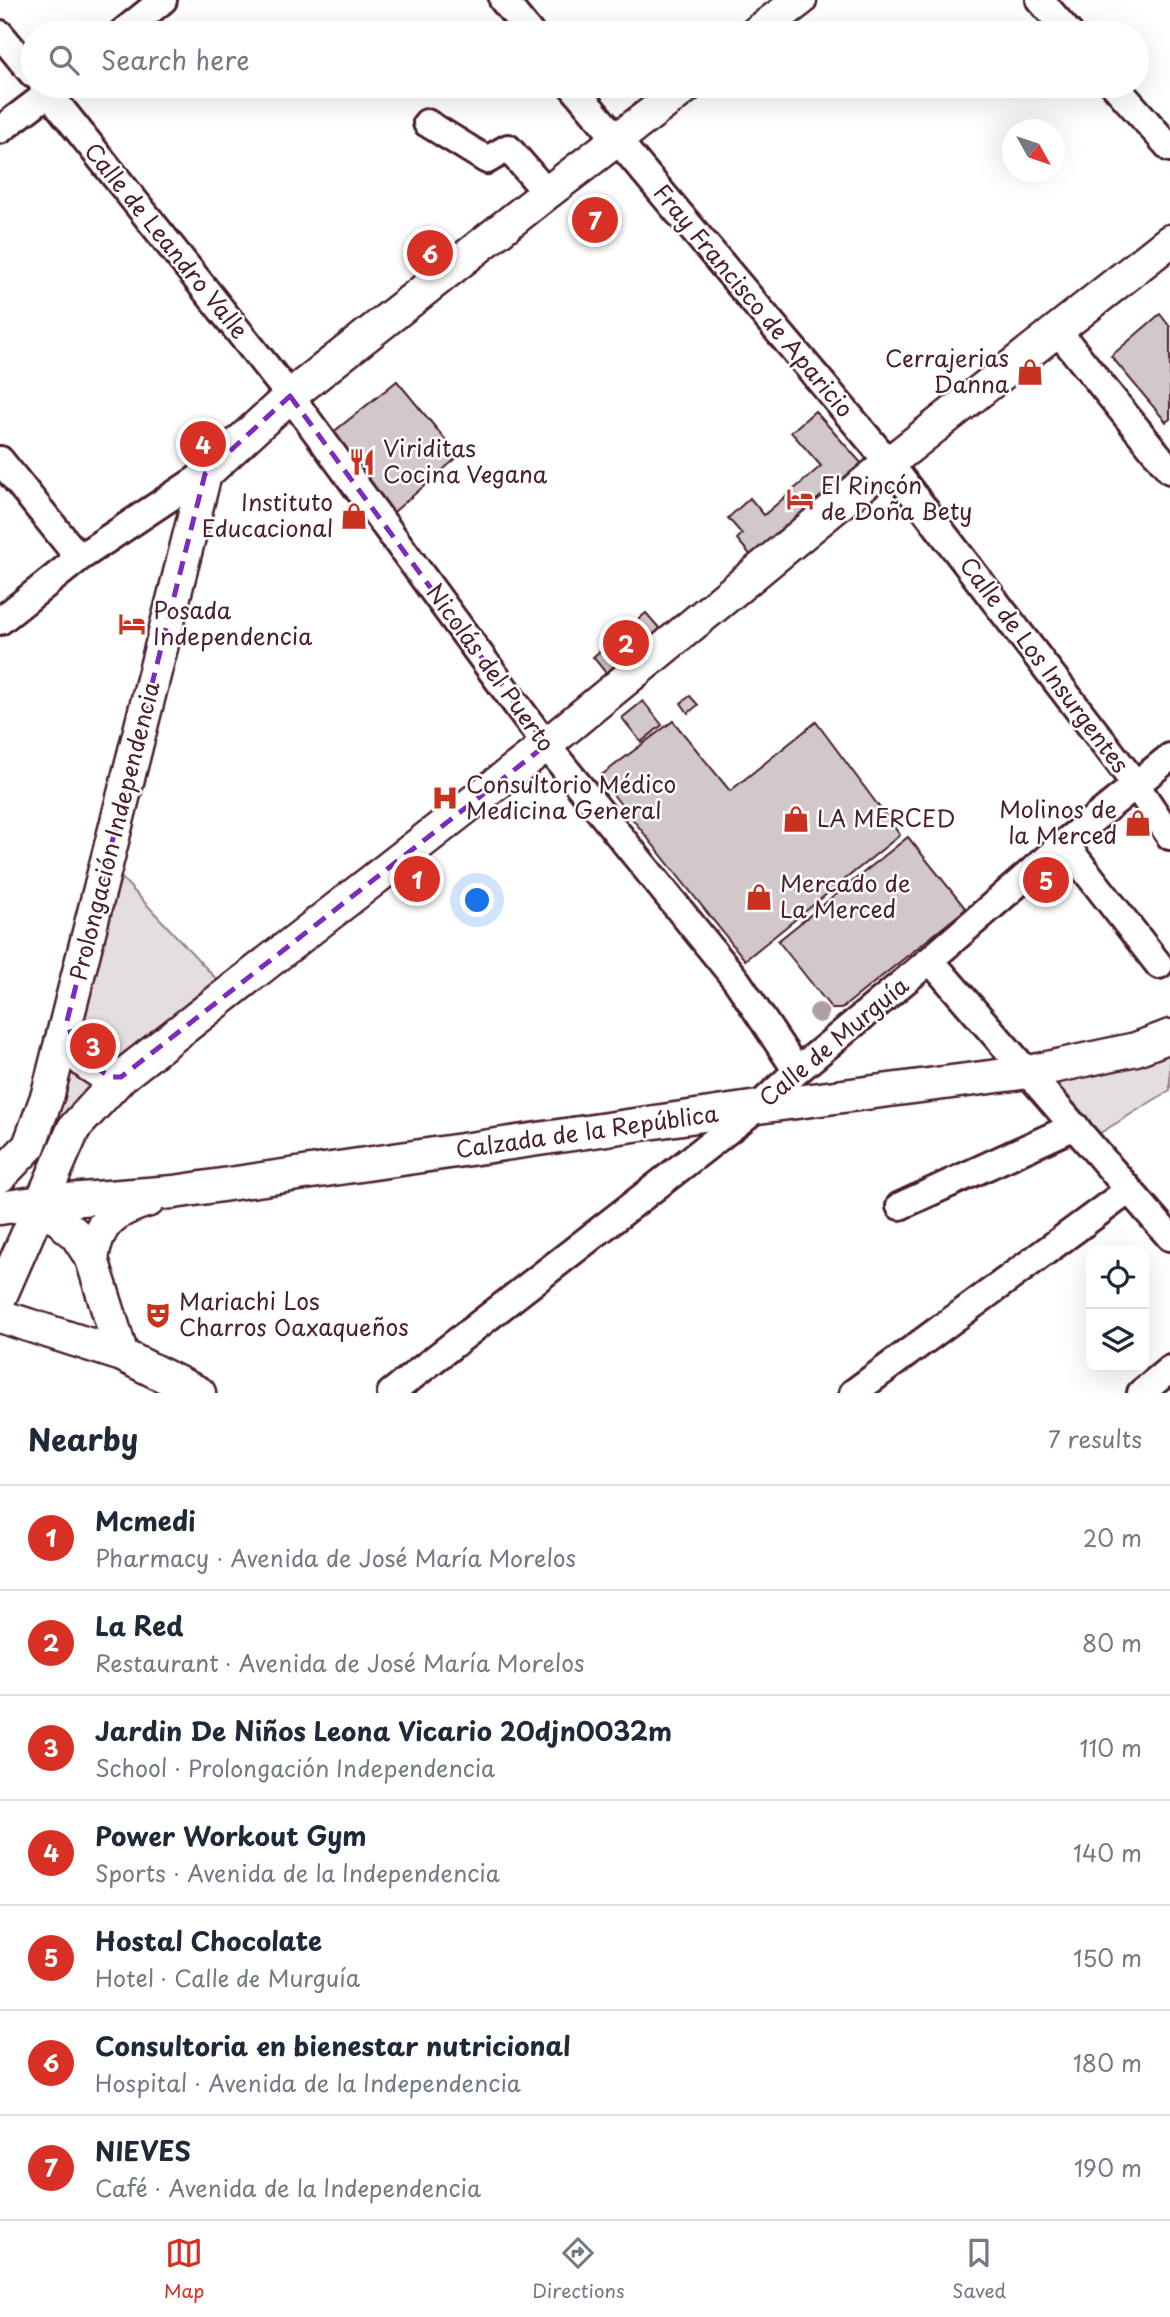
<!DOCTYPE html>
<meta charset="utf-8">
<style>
:root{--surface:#fff;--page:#f6f6f7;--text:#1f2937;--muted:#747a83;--line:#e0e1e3;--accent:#d93025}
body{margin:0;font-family:"Playpen Sans",sans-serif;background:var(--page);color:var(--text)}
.controls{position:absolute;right:21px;bottom:21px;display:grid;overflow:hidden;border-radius:14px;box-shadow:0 7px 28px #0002}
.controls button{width:63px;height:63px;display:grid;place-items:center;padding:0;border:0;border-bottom:2px solid var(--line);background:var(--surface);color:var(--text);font:35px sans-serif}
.compass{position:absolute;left:1002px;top:119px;width:63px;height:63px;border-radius:50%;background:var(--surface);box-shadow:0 7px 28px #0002;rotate:130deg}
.you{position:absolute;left:478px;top:901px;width:24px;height:24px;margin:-18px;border:5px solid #fff;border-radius:50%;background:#1a73e8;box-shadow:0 0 0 10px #1a73e833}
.badge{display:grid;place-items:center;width:46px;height:46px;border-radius:50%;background:var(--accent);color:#fff;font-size:23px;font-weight:700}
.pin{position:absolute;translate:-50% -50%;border:4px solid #fff;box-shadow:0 2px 7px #0006}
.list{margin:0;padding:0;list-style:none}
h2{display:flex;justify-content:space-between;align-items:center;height:91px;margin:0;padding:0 28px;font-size:30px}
h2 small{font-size:23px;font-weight:400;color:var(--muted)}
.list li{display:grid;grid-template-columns:46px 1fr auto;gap:21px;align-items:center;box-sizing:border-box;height:105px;padding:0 28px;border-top:2px solid var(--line)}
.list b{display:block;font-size:26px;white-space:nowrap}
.list p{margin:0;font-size:23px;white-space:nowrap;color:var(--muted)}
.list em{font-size:23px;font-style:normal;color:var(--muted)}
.icon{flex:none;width:38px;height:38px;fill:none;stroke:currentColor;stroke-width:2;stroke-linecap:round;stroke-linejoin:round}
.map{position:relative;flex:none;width:1170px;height:1393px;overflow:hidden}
.search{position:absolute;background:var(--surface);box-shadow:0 7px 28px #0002;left:21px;right:21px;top:21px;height:77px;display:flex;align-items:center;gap:18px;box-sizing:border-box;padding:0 24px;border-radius:38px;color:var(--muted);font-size:26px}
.sheet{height:826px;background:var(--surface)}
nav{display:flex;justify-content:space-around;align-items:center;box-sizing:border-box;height:98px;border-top:2px solid var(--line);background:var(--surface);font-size:19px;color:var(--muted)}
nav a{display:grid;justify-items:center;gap:4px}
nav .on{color:var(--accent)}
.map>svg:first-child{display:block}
.green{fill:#e5dee0;stroke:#987e86;stroke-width:2}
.building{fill:#d2c7cb;stroke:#4a1f2b;stroke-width:2}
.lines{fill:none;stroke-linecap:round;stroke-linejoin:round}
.minor-casing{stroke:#4a1f2b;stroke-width:32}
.major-casing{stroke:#4a1f2b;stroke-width:37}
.minor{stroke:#fff;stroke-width:26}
.major{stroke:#fff;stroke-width:32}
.tree{fill:#b19ea3}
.marked{fill:none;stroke:#7b2cbf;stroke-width:5;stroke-dasharray:14 9;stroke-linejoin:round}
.labels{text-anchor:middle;stroke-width:5;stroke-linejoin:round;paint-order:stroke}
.street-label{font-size:23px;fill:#4a1f2b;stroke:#fff}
.poi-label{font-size:23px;fill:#4a1f2b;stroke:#fff;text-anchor:start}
</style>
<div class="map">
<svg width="1170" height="1393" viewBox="0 0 1170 1393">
<rect width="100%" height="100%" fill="#fff"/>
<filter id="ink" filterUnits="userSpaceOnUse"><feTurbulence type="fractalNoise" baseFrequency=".0143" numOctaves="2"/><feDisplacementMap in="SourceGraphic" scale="14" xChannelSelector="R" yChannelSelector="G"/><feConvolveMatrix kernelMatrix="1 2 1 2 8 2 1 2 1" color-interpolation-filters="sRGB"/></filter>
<g filter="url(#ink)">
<path class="green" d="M119,875l102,109 -151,135 -21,23 3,-27z
M1170,1054v36l-73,45 -47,-53z"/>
<path class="building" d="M1160,314l10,13v92l-4,3 -55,-66z
M397,381l62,75 -71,61 -62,-79z
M815,411l47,53 -109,94 -16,-19 5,-5 -14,-16 22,-20 14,17 57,-49 -30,-34z
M646,613l14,16 -54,44 -13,-16z
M690,696l8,9 -10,8 -7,-10z
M643,701l19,24 -21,17 -19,-24z
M673,721l57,70 86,-69 84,113 -155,125 -146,-183z
M1140,809l12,18 -14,10 -14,-18z
M908,837l58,72 -125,100h-9l-54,-68z"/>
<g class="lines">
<defs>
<path id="minor" d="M503,0l27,33
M1040,0l29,33
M122,33l41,-33
M0,34l33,40
M43,86l247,310 256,349 191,236 60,90
M572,86l317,377 247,322 34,51
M1115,86l55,62
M427,123l60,37 21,-12 39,45
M0,130l58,-44
M1056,329l114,141
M0,460l79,98
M0,621l79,-63 126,-84
M1064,843l95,122
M930,960l240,277
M900,1206l175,-80
M391,1393l367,-286 39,-36 133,-111 134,-117 106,-86
M853,1393l276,-203
M1141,1393l29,-24"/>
<path id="major" d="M756,33l44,-33
M67,1021c1,5 0,12 2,17 5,20 32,39 52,39
M0,1176l29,-30 19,-52 157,-620 85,-78 257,-203 140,-107
M41,1202l36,34 15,23 30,96
M0,1208l41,-6 133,-10 584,-85 271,-35 107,-23 34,-13
M92,1259c5,-37 22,-49 57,-59
M0,1297l74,-169 47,-51 425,-332 343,-282 281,-222
M0,1316l122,39 77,38"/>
</defs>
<use href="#minor" class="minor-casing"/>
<use href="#major" class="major-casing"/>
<use href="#minor" class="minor"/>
<use href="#major" class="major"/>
</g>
<circle class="tree" cx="819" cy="1013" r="10"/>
</g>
<path class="marked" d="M290,396l256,349 -425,332h-11l-33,-23 -10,-33 138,-547z"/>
<defs>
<symbol id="shop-bare" viewBox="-9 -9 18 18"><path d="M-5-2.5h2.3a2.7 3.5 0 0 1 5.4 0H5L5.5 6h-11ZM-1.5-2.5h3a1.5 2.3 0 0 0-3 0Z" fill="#c8321e" stroke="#fff" stroke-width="2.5" paint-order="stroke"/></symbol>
<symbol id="restaurant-bare" viewBox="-9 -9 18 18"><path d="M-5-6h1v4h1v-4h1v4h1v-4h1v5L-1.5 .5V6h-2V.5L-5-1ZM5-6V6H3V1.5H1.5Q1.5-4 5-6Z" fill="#c8321e" stroke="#fff" stroke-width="2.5" paint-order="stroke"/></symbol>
<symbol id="hotel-bare" viewBox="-9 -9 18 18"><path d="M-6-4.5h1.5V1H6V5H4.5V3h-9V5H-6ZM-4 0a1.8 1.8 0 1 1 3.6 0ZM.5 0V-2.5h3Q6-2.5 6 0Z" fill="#c8321e" stroke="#fff" stroke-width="2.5" paint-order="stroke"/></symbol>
<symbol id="hospital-bare" viewBox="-9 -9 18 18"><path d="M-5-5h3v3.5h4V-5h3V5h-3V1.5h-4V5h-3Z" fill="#c8321e" stroke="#fff" stroke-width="2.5" paint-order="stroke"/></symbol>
<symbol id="theatre-bare" viewBox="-9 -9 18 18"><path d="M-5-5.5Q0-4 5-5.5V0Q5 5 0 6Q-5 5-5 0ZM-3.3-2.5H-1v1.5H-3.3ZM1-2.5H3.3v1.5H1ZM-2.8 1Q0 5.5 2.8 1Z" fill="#c8321e" stroke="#fff" stroke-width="2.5" paint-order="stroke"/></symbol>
</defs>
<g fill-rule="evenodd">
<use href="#shop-bare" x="1011" y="353" width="38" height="38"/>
<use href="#restaurant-bare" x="343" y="443" width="38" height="38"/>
<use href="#hotel-bare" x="781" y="480" width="38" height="38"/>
<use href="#shop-bare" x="335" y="497" width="38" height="38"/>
<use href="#hotel-bare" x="113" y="605" width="38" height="38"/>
<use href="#hospital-bare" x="426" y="779" width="38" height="38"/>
<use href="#shop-bare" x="777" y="800" width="38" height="38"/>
<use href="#shop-bare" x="1119" y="804" width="38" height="38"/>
<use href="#shop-bare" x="740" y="878" width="38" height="38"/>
<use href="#theatre-bare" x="139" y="1296" width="38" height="38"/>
</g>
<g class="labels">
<g class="street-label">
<text transform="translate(166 241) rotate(51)" y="8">Calle de Leandro Valle</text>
<text transform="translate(753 301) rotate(50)" y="8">Fray Francisco de Aparicio</text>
<text transform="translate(1044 665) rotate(53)" y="8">Calle de Los Insurgentes</text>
<text transform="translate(490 668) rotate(54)" y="8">Nicolás del Puerto</text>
<text transform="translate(115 831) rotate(-76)" y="8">Prolongación Independencia</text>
<text transform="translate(834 1042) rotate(-40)" y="8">Calle de Murguía</text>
<text transform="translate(587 1132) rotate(-8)" y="8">Calzada de la República</text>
</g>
<g class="poi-label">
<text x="1009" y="367" text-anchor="end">Cerrajerias<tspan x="1009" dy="26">Danna</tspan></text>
<text x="383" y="457">Viriditas<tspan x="383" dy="26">Cocina Vegana</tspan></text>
<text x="821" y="494">El Rincón<tspan x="821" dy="26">de Doña Bety</tspan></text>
<text x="333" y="511" text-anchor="end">Instituto<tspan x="333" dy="26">Educacional</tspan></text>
<text x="153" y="619">Posada<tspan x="153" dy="26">Independencia</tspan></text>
<text x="466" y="793">Consultorio Médico<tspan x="466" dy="26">Medicina General</tspan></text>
<text x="1117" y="818" text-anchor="end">Molinos de<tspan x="1117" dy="26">la Merced</tspan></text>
<text x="817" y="827">LA MERCED</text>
<text x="780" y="892">Mercado de<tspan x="780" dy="26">La Merced</tspan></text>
<text x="179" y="1310">Mariachi Los<tspan x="179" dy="26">Charros Oaxaqueños</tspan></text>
</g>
</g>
</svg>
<div class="controls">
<button><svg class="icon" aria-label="locate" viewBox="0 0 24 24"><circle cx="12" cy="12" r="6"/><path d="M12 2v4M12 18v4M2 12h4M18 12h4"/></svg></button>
<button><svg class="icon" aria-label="layers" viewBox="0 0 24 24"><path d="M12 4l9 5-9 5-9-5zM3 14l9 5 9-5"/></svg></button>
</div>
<svg class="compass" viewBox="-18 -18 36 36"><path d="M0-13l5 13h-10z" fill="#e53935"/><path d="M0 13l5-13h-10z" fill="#747a83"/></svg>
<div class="you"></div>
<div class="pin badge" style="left:417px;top:879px">1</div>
<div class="pin badge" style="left:626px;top:643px">2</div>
<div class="pin badge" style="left:93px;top:1046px">3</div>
<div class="pin badge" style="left:203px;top:444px">4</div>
<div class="pin badge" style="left:1046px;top:880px">5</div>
<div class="pin badge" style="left:430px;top:253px">6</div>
<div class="pin badge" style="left:595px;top:220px">7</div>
<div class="search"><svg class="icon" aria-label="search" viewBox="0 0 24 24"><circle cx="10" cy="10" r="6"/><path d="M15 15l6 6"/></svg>Search here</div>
</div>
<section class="sheet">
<h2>Nearby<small>7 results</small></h2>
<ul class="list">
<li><span class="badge">1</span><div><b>Mcmedi</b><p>Pharmacy · Avenida de José María Morelos</p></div><em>20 m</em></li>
<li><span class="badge">2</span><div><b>La Red</b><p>Restaurant · Avenida de José María Morelos</p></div><em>80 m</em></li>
<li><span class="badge">3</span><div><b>Jardin De Niños Leona Vicario 20djn0032m</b><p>School · Prolongación Independencia</p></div><em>110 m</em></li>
<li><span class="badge">4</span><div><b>Power Workout Gym</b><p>Sports · Avenida de la Independencia</p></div><em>140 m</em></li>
<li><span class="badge">5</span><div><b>Hostal Chocolate</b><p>Hotel · Calle de Murguía</p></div><em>150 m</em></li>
<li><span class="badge">6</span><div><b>Consultoria en bienestar nutricional</b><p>Hospital · Avenida de la Independencia</p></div><em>180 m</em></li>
<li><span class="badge">7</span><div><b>NIEVES</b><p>Café · Avenida de la Independencia</p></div><em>190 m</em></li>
</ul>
</section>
<nav>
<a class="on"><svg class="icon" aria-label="map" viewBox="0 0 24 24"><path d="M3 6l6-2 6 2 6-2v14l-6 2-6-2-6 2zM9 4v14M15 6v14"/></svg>Map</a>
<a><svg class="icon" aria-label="directions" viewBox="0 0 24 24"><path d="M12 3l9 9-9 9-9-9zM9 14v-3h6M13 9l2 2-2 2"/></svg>Directions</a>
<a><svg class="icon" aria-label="saved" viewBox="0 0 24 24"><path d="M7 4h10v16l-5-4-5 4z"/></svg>Saved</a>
</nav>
